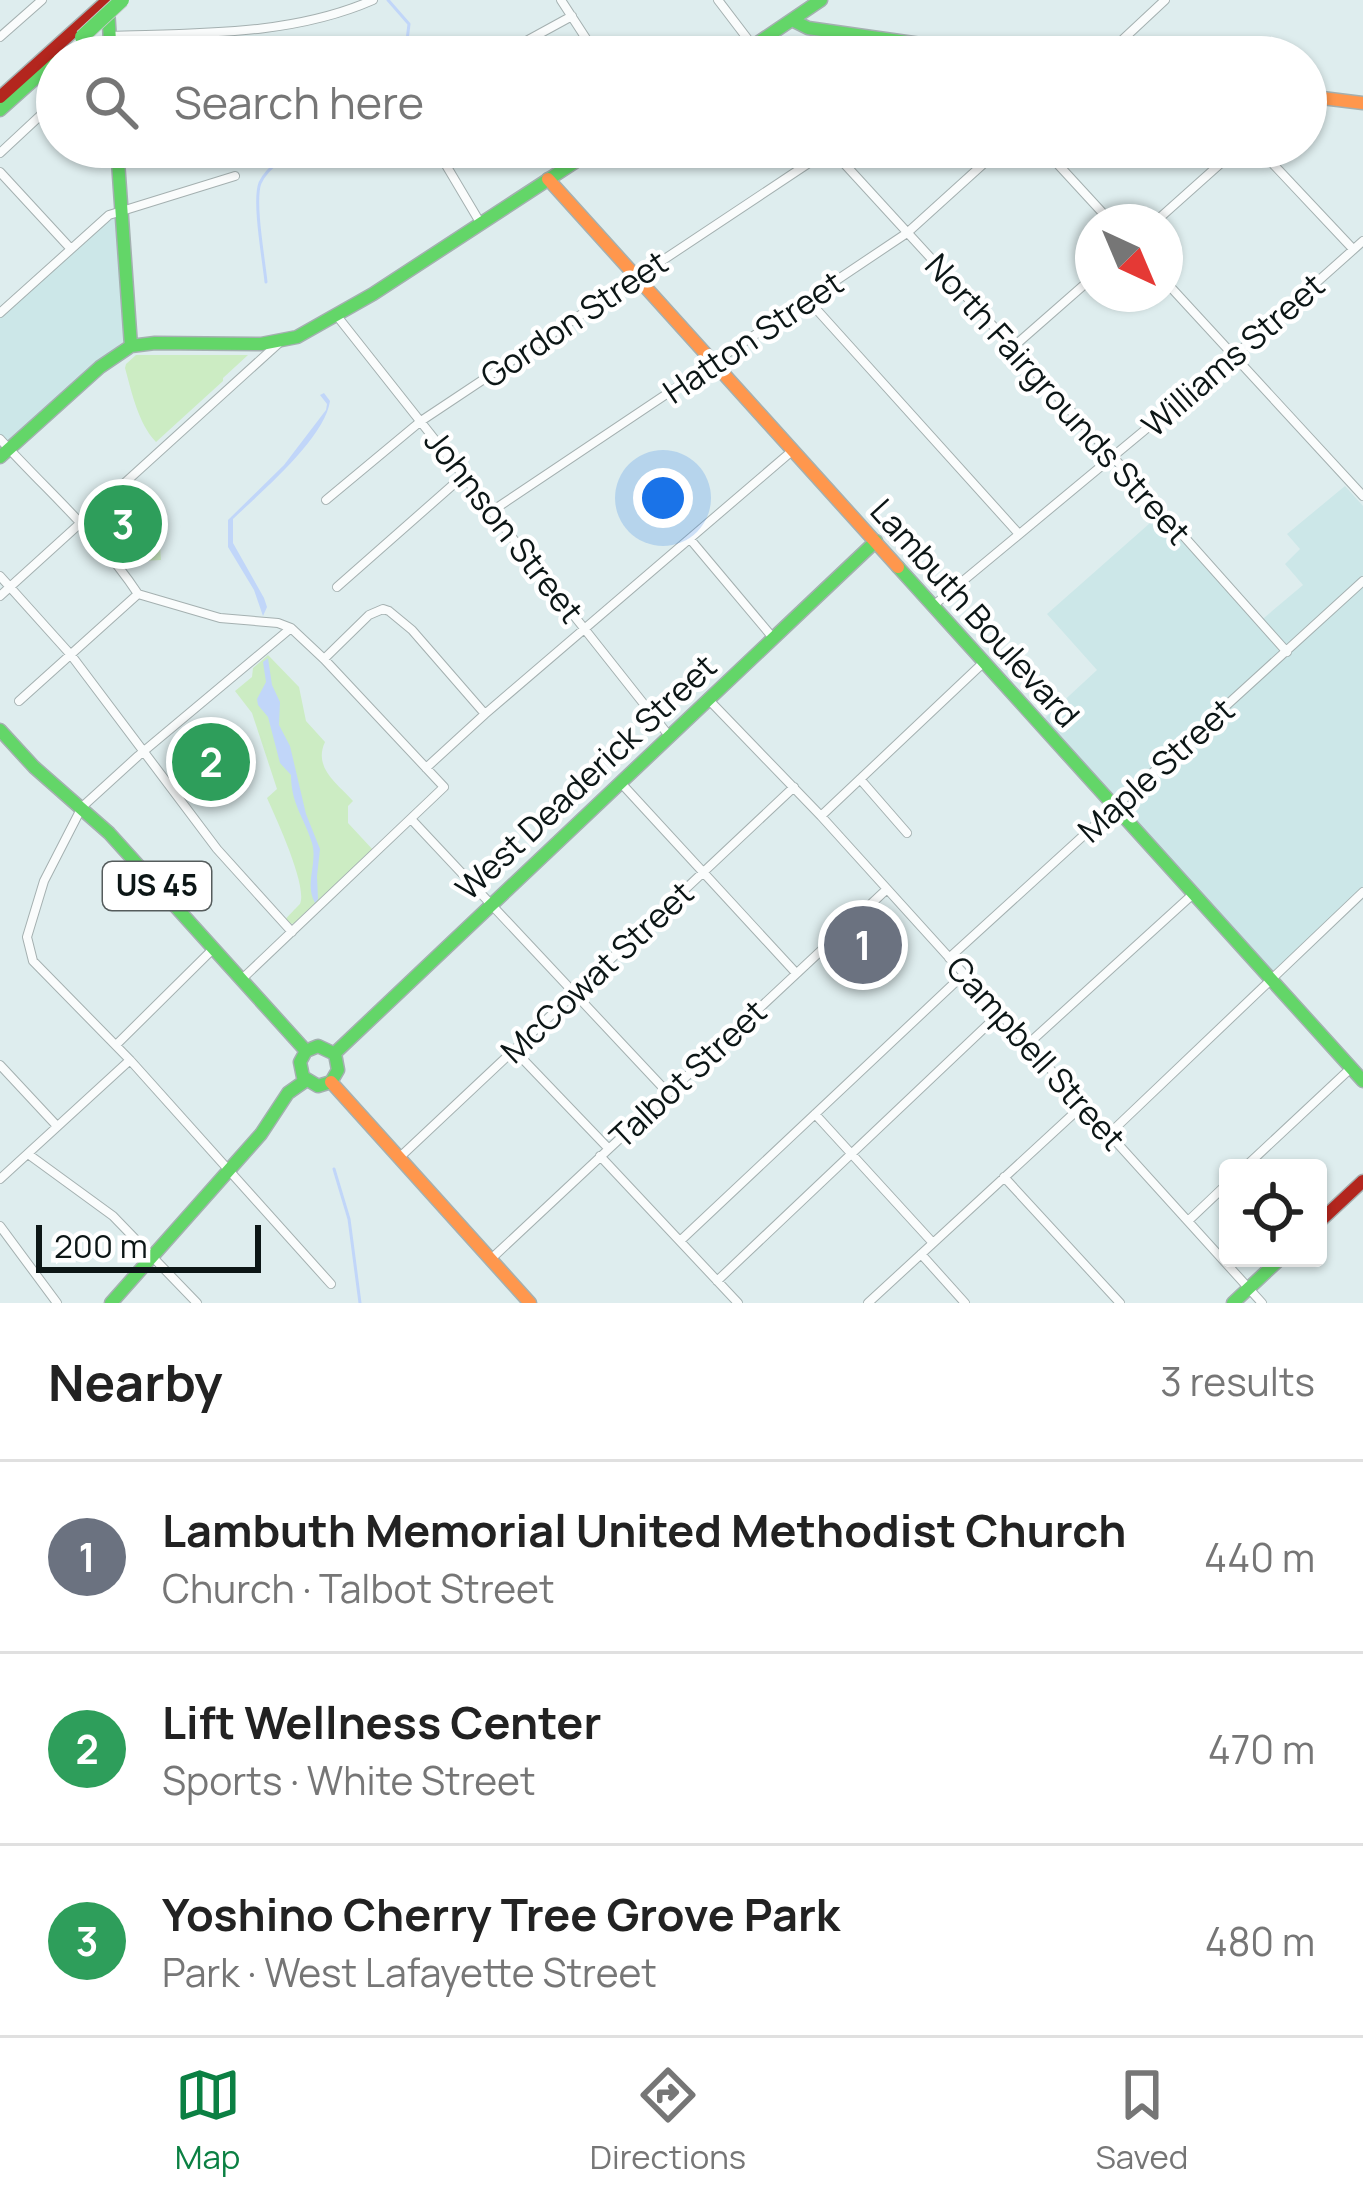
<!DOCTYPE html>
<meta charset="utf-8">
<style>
:root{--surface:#fff;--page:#f2f2f2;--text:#222;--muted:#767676;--line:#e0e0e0;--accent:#0b8043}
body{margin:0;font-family:Manrope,sans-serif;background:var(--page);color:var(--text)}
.controls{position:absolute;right:36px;bottom:36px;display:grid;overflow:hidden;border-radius:12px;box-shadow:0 3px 9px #0004}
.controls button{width:108px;height:108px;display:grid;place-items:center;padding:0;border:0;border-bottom:3px solid var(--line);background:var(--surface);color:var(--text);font:60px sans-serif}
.compass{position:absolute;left:1075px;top:204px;width:108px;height:108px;border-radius:50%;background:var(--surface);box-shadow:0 3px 9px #0004;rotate:136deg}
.scale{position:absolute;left:36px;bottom:30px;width:225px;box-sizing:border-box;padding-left:12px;border:6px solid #0c1616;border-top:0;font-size:33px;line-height:42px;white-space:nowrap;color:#0c1616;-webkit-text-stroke:9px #fff;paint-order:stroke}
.you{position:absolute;left:663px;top:498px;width:42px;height:42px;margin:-30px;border:9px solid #fff;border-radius:50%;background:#1a73e8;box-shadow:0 0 0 18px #1a73e833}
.badge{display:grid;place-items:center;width:78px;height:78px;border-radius:50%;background:var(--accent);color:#fff;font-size:39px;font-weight:700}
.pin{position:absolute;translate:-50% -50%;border:6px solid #fff;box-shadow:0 3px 12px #0006}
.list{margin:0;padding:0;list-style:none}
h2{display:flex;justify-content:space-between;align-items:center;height:156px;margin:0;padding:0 48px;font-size:51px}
h2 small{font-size:39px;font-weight:400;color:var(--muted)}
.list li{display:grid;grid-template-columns:78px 1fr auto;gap:36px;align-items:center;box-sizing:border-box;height:192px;padding:0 48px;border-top:3px solid var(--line)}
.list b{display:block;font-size:45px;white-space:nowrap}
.list p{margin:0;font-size:39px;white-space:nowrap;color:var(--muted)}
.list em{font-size:39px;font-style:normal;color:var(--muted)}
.icon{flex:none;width:66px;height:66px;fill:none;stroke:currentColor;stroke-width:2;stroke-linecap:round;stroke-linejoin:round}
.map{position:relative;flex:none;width:1363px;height:1303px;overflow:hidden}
.search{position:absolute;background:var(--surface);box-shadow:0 3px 9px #0004;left:36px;right:36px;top:36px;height:132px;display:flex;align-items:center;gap:30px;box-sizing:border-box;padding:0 42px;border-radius:66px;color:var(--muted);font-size:45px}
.sheet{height:732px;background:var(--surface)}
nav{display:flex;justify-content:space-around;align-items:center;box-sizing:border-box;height:168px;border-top:3px solid var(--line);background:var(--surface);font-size:33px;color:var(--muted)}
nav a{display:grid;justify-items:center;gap:6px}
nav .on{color:var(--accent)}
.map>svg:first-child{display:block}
.built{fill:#cce7e8}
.green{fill:#ccecc3}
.water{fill:#c1d6f9}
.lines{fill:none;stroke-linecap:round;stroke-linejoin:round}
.stream{stroke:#c1d6f9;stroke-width:3}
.street-casing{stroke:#a4b0b0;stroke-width:10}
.fast-casing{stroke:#a4b0b0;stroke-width:15}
.slow-casing{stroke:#a4b0b0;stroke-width:15}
.jam-casing{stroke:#a4b0b0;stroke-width:15}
.street{stroke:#fafcfc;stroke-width:8}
.fast{stroke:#63d668;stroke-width:12}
.slow{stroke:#ff974d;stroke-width:12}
.jam{stroke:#b3261e;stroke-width:12}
.fast-bridge-casing{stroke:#c2caca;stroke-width:16;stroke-linecap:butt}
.fast-bridge{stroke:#63d668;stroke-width:14}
.labels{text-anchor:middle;stroke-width:9;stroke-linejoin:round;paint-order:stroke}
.shield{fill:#fff;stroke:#555c5c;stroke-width:3}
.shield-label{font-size:30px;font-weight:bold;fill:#0c1616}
.street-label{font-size:33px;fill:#0c1616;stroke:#fff}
</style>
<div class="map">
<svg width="1363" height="1303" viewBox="0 0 1363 1303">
<rect width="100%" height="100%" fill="#deedee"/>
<path class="built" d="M120,212l6,127 -126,109v-131l106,-96z
M1345,486l18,20v383l-90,82 -17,-17 -5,-1 -208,-233 54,-50 -50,-56 111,-98 100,107 45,-38 -18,-21 15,-15 -13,-15z"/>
<path class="green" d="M136,355h112l-25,23v3l-67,61c-18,-19 -24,-49 -31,-74l1,-4z
M135,483l17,26 -4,6 11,17 2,28 -37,2 -31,-37 35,-41z
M268,655l31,32 7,34 19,21c-12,26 12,41 28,59l-5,5v17l26,28 -77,72 -7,1 -4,-5c1,-2 13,-14 14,-15 8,-18 -25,-88 -33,-106l10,-9 -25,-76 -17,-22 17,-14 1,-9z"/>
<path class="water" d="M324,393l6,8c-5,37 -70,92 -97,118v24l31,55 3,9 -4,9 -9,-26 -26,-43v-27l56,-55 42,-55 1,-6 -7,-9z
M268,658l4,27 8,17 -1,23 11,21 16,68 14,35 -3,27 1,23 -3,4c-11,-20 3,-39 -3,-60 -8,-26 -21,-39 -21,-68l-11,-12 -12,-46 -10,-12 -1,-6 9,-17 -3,-20z"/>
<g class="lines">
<path class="stream" d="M388,0l21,24 -4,33
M266,282c-2,-21 -13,-81 -6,-99 9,-19 29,-28 46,-36
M334,1169l15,50 11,84"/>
<defs>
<path id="street" d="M561,0l37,57
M718,0l35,46
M110,36c87,-3 181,0 263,-36
M0,37l42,-37
M497,57l75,-41
M1104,57l61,-57
M829,147l285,311 173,194
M1042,147l69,75
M1257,147l96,102
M0,153l57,-53
M440,155l41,69
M0,172l71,77
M1155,222l84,-75
M1165,281l198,215
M808,300l211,234
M0,313l109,-98 126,-39
M337,316l333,421
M1012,348l81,-71
M0,439c46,51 100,97 138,155
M326,500l95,-79 409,-272
M492,511l415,-278 95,-86
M690,539l84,100
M0,576l71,79 146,194 75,83
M337,587l126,-111
M138,594l82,24 58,5 13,5 33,31 120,128 -202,192
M0,596l279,-253
M934,605l300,-249 129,-115
M291,628l-153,128 -56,51 -38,74 -17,56 6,24 97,99 201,224
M324,659l45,-44 14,-6 6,2 23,19 73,84
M709,700l112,116 441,487
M19,701l119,-107
M426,768l59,-54 307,-263
M860,779l47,54
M621,783l175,190
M821,816l162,-153
M411,819l257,274
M949,958l414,-377
M1028,1044l164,-149
M116,1045l97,-96
M514,1050l94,98
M0,1065l56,60
M815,1114l118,129
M1109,1134l254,-242
M28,1154l85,62 84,87
M600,1156l138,147
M400,1157l394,-370
M1244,1168l107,-100
M1004,1177l116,126
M0,1179l130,-119
M1188,1221l40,-38
M0,1226l57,77
M680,1241l284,-267
M921,1254l44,49
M491,1259l396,-370
M717,1281l282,-267
M868,1303l215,-198"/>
<path id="fast" d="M108,9l3,48
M792,20l16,8 204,29
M737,57l84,-57
M0,110l57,-51
M117,147l14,199
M0,457l100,-90 31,-21 24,-3 106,1 36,-7 76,-43 225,-147
M898,567l465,514
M0,730l34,37 75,66 197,218
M306,1051l12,-5 17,8 3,16 -7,12
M306,1051l-6,11 3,15 15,9 13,-4
M335,1053l541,-512
M111,1303l150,-169 27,-41 17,-12
M1233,1303l48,-45"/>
<path id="slow" d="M1306,96l57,7
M548,179l350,388
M331,1082l199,221"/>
<path id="jam" d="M0,97l108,-97
M1318,1223l45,-42"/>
</defs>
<use href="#street" class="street-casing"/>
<use href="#fast" class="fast-casing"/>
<use href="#slow" class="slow-casing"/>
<use href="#jam" class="jam-casing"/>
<use href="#street" class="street"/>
<use href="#fast" class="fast"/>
<use href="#slow" class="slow"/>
<use href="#jam" class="jam"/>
<defs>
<path id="fast-bridge" d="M82,37l40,-37"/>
</defs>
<use href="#fast-bridge" class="fast-bridge-casing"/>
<use href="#fast-bridge" class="fast-bridge"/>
</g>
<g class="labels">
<rect class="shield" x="103" y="862" width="108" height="48" rx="9"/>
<g class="shield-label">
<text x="157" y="896">US 45</text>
</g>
<g class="street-label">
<text transform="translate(574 319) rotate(-34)" y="12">Gordon Street</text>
<text transform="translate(753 337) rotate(-34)" y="12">Hatton Street</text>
<text transform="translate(1233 355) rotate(-41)" y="12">Williams Street</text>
<text transform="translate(1058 399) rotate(48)" y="12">North Fairgrounds Street</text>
<text transform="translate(504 526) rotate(52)" y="12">Johnson Street</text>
<text transform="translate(975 613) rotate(48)" y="12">Lambuth Boulevard</text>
<text transform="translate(1156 770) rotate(-42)" y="12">Maple Street</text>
<text transform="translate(586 777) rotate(-43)" y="12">West Deaderick Street</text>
<text transform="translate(597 972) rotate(-43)" y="12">McCowat Street</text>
<text transform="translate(1036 1053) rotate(48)" y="12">Campbell Street</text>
<text transform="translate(688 1074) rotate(-43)" y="12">Talbot Street</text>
</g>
</g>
</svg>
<div class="controls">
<button><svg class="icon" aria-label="locate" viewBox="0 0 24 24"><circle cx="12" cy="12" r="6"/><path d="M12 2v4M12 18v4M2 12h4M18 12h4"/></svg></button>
</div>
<svg class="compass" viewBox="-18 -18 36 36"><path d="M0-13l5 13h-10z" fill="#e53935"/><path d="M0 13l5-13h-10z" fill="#767676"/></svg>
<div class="scale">200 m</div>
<div class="you"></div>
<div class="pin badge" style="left:863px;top:945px;background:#6b7280">1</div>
<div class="pin badge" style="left:211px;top:762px;background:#2e9e5b">2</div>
<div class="pin badge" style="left:123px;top:524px;background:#2e9e5b">3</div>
<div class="search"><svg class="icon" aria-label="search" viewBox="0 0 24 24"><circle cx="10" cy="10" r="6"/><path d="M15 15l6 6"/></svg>Search here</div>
</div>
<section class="sheet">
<h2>Nearby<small>3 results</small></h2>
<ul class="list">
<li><span class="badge" style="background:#6b7280">1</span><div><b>Lambuth Memorial United Methodist Church</b><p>Church · Talbot Street</p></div><em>440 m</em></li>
<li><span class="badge" style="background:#2e9e5b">2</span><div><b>Lift Wellness Center</b><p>Sports · White Street</p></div><em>470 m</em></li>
<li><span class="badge" style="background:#2e9e5b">3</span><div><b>Yoshino Cherry Tree Grove Park</b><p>Park · West Lafayette Street</p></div><em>480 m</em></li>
</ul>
</section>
<nav>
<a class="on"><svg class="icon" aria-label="map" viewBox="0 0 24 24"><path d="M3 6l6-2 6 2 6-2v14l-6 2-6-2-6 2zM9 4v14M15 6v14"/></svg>Map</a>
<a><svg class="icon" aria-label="directions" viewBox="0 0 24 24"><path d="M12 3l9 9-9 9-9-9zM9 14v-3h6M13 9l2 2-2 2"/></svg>Directions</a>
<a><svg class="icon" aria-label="saved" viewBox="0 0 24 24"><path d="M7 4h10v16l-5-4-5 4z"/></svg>Saved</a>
</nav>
